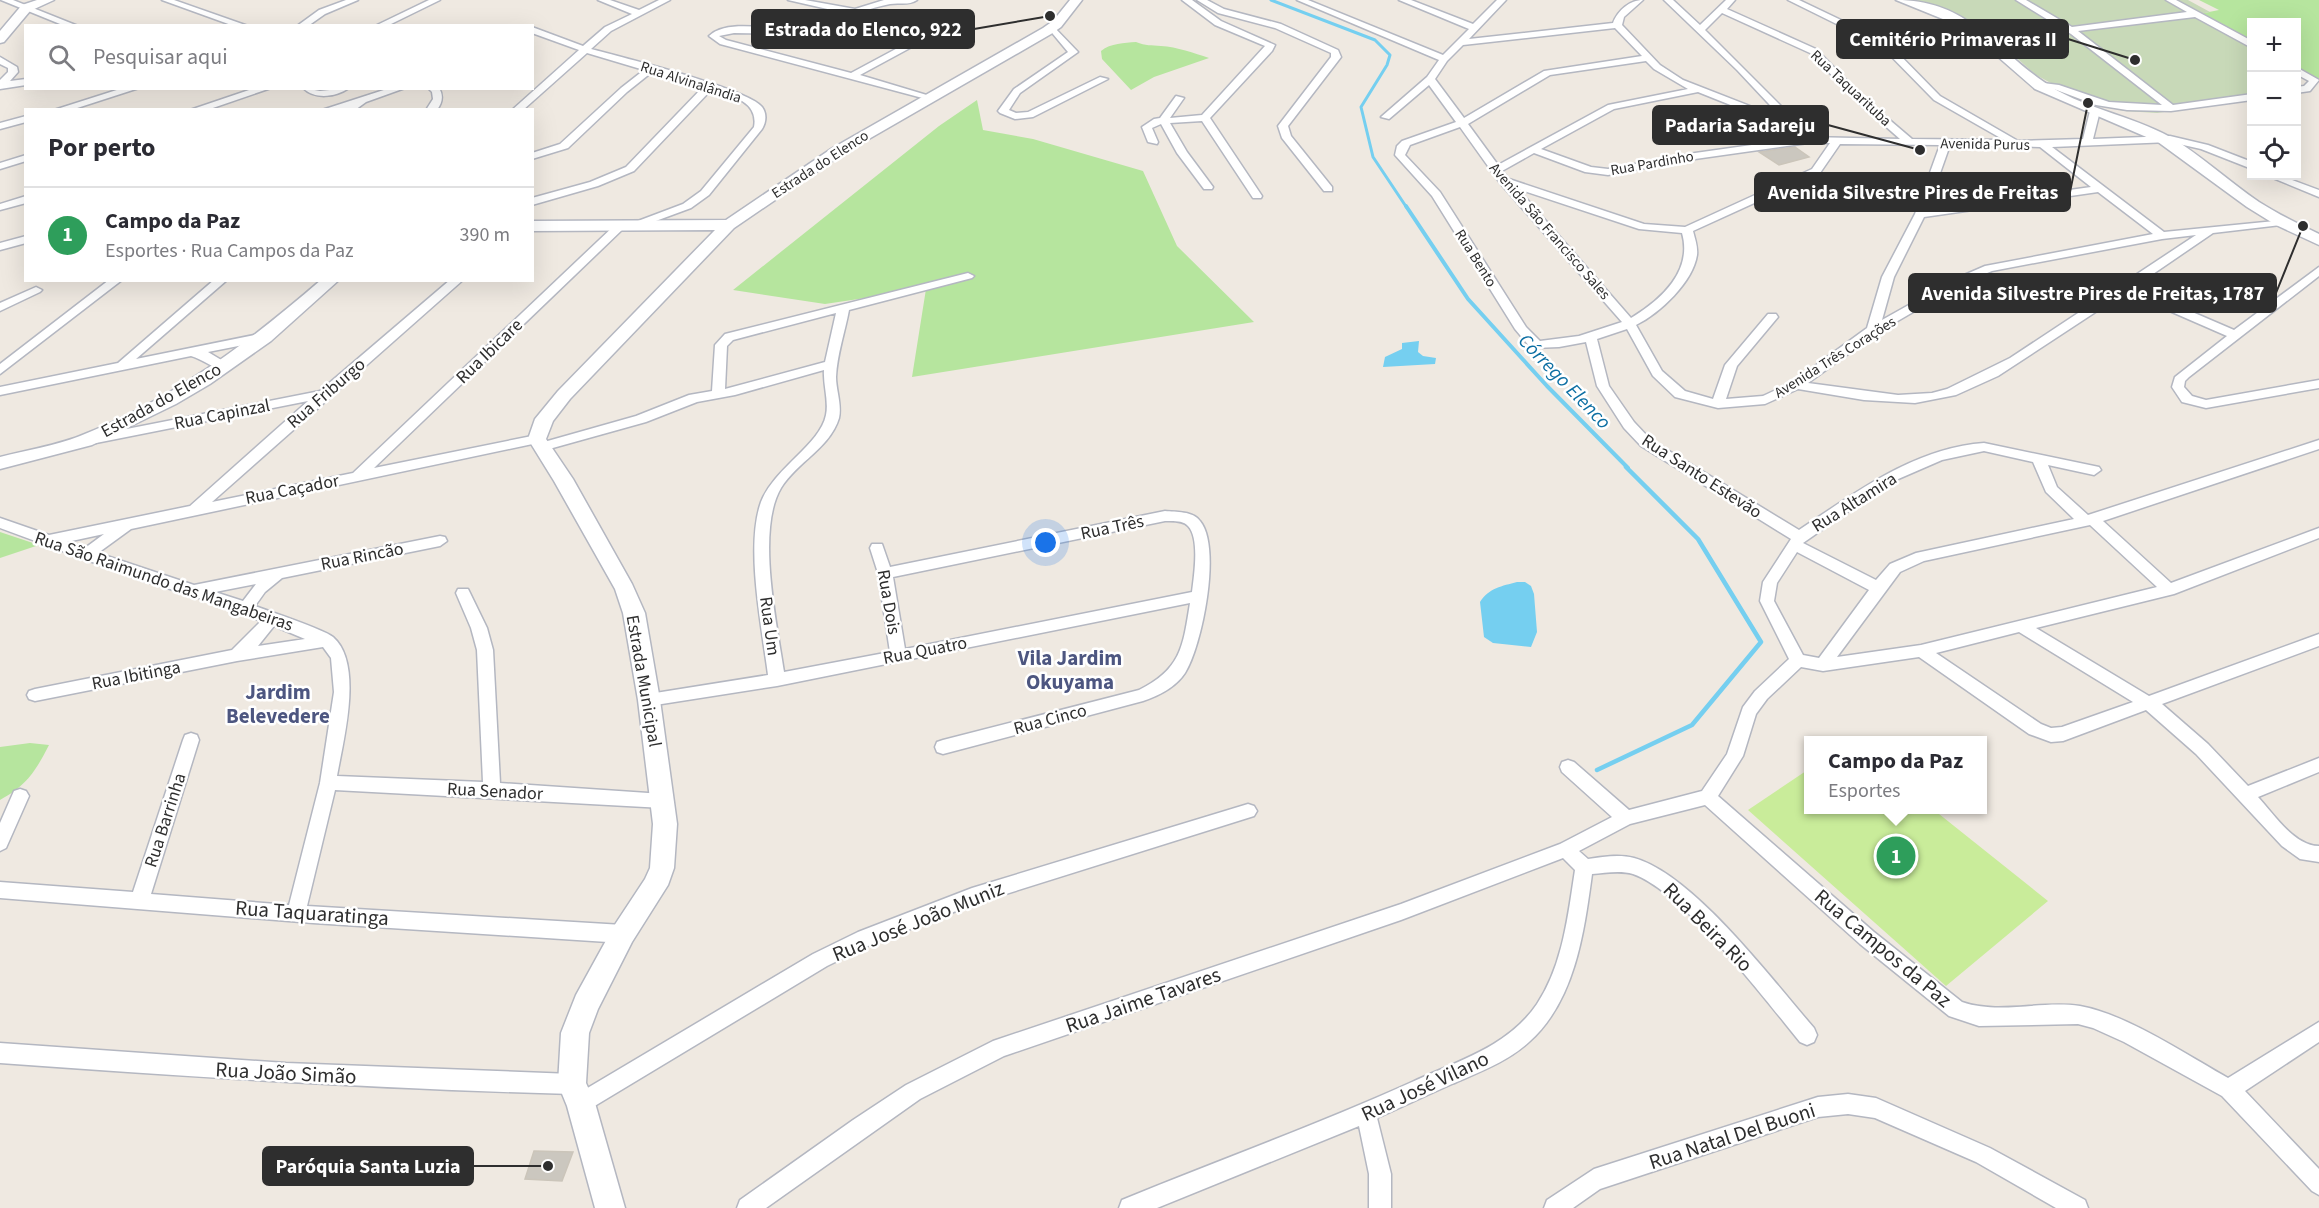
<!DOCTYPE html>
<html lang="pt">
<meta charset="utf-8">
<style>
:root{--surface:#fff;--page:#f2f2f3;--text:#2b2b33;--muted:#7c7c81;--line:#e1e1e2;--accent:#4264fb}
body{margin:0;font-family:"Source Sans 3",sans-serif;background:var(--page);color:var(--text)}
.controls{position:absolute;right:18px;top:18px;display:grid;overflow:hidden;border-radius:0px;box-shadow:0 6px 24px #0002}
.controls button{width:54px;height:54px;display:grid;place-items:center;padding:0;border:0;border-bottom:2px solid var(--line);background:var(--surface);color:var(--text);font:30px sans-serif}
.you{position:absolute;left:1046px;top:543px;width:21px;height:21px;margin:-15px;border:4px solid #fff;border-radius:50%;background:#1a73e8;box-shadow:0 0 0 9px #1a73e833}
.badge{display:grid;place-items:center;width:39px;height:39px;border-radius:50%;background:var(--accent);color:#fff;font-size:20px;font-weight:700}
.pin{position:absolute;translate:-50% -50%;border:3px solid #fff;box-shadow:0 2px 6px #0006}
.popup{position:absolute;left:1804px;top:736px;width:183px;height:78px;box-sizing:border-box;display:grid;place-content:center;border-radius:0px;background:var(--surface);filter:drop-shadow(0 2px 4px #0005);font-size:20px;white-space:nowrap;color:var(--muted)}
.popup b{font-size:22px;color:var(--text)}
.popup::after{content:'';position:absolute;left:50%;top:100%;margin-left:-12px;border:12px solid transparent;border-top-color:var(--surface)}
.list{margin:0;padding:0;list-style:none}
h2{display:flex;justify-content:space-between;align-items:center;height:78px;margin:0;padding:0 24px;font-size:26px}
h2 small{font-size:20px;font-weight:400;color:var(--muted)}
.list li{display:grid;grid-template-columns:39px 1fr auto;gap:18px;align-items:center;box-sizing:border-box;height:96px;padding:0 24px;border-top:2px solid var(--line)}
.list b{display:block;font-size:22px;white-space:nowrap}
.list p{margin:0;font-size:20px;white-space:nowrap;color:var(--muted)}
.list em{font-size:20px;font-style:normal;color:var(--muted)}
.icon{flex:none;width:33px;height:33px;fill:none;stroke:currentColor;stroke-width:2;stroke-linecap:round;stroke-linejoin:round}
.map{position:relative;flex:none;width:2319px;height:1208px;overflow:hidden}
.search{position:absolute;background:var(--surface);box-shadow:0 6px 24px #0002;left:24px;top:24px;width:510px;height:66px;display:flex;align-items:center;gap:15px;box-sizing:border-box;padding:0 21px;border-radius:0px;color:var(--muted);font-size:22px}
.panel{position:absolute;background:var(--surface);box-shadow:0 6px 24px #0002;left:24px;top:108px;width:510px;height:174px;border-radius:0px}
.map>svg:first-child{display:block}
.green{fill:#b6e59e}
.cemetery{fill:#c8d9b8}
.pitch{fill:#c9ec9a}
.water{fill:#75cff0}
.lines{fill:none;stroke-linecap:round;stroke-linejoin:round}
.stream-far2{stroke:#75cff0;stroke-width:3}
.stream-far1{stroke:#75cff0;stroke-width:4}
.stream{stroke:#75cff0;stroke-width:4.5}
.building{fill:#cbc7bf;stroke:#cbc5ba;stroke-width:1.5}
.street-casing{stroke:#b4b7c1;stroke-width:3}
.secondary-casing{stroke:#b4b7c1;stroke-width:3}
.street{fill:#fff;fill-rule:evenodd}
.secondary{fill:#fff;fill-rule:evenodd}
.labels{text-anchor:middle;stroke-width:5;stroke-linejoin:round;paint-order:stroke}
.far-street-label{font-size:15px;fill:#2e2e2e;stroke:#fff}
.street-label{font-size:18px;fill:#2e2e2e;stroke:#fff}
.water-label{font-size:20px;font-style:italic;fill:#0d6fa3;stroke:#fff}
.quarter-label{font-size:21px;font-weight:bold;fill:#4d5680;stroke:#fff}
.near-street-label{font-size:21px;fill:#2e2e2e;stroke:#fff}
.leader{fill:none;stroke:#2e2e2e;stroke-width:2}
.callout-dot{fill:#2e2e2e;stroke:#fff;stroke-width:2}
.callout{fill:#2e2e2e;stroke:#2e2e2e;stroke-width:2}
.callout-label{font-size:20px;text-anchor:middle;font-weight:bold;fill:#fff}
</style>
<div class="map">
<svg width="2319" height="1208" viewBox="0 0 2319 1208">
<rect width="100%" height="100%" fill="#efe9e1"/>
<path class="green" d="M2199,0h120v80l-22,-13 -1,-45h-44l-1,21 -52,-29 20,-4z
M1136,42c10,4 15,3 25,4 16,1 33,7 48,12l-55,19 -23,13 -29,-31 -1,-8c10,-8 23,-8 35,-9z
M977,100l6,30 50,9 110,32 34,75 77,76 -342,55 14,-88 -101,15 -92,-14 206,-164z
M0,532l39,13 -39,13z
M30,743l19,2c-14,27 -22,40 -49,55v-53z"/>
<path class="cemetery" d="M1916,0h272l22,12 -10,2 51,29v57l-94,13 -33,-2 -38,-9 -50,-27 -51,-45 -20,-12z"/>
<path class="pitch" d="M1809,769v41h125l114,91 -102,85 -198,-176z"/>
<path class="water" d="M1419,341l-1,11 5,4 13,2 -1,6 -52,3 2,-10 17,-8v-6z
M1517,582h8l6,4 3,8 3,38 -6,15 -38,-4 -9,-6 -4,-35c9,-14 22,-16 37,-20z"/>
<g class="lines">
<path class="stream-far2" d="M1271,0l104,40 15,15 -3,10 -26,42 12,50 34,51"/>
<path class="stream-far1" d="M1406,206l62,93 79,87 81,82"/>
<path class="stream" d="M1597,770l95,-45 69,-83 -63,-103 -72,-72"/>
</g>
<path class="building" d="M1795,147l14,10 -30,8 -20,-13z
M534,1151l39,1 -11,29 -37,-2z"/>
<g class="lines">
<defs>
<path id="street" d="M1,0h12l65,26h-13z
M162,0h12l74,26h-14z
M346,0h12l-33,14 -17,12h-11l22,-16z
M429,0h11l-53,26h-12z
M598,0h12l29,10 20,-10h11l-59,31 -20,18c30,8 158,40 171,58 5,7 4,15 0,22l-53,66 -18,13 -57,21 -4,-1v-4l53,-20 18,-13 53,-64c5,-26 -24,-32 -43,-37l-77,81 -36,15 -66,19v-7l58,-16 36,-15 77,-80 -51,-15 -25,20 -59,56 -36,11v-6l28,-9 61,-56 23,-18 -57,-17 -64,57h-11l67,-60 -47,-17v-6l51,19 22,-19 27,-13z
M788,0h17l50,9 29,-9h33c-9,6 -17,2 -27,4 -20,4 -44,12 -61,25l100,1 23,-12h6v4l-98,53 70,21v4l-210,-56 -11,-8c21,-21 80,-1 109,-7 6,-2 19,-13 27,-16zM734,33l186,3 -69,37 -125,-33 -7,-4z
M1182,0h10l29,21 54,24 -3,6 -62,67 52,78 -1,2h-8l-51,-77 -32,2 17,29 26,35 -1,2h-8l-27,-36 -16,-29 -9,4 6,14 -1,2 -9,-2 -6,-15 12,-8 6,-1 16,-22 8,2 -14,20 32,-3 63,-69 -50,-21z
M1197,0h10l17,9 57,15 57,26 3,7 -53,69 3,10 41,51v4h-8l-42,-53 -4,-12 53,-69v-4l-56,-25 -57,-15z
M1297,0h11l135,55 26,-26 -70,-29h12l62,24 24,-24h9l-37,39 144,-16c5,-13 17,-23 30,-23l-19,17 -2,8 38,40 23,15 100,39 -46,-49 -73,-70h9l27,25 26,-25h9l-8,9 89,40 49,50 47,40 92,1 -70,-40 -53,-54 -93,-46h11l88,42 53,54 78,45 65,-2 7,-28 5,-3 5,3 -7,28 77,-3 38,9 44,17v7l-51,-20 -31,-7 -118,5 112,85 121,-12 1,2 -5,3 -68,8 -79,54 100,43 85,-63v9l-130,101 -4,4 -1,6 8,9 14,4 113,-20v8l-113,20 -24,-6 -10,-15 3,-10 52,-41 -101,-44 -128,84 -42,19 -41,8 -51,-3 -66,-11 -33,15 -47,4 -43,-11 -22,-21 -26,-47 -30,10 12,47 25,36 17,18 148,90c56,-37 115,-82 185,-87l115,24 2,3 -7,5 -46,-10 9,22 31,28 231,-75v9l-216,72 68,62 148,-55v10l-145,56 -138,34 113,68 170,-62v12l-157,58 46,40 40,42 71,-28v14l-61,25c16,17 36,49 61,49v16l-19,-3 -18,-13 -86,-92 -50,-44 -83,31 -12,1 -22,-8 -110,-77 -96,14 -22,-4 -34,32 -11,15 -13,42 -25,40 156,136 88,70c38,13 79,-2 118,4 46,8 107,49 148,72l91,-56v20l-74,49 74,78v26l-7,-4 -90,-95 -98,-54 -31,-14 -15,-4 -99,2 -30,-10 -89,-72 -155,-139 -75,19 -51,27 9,8c15,-2 31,-5 46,-1 59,16 139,123 180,170l3,7 -3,7 -7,3 -7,-3c-36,-44 -116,-150 -167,-168 -13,-4 -28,-1 -41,0 -8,59 -17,127 -63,168 -22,20 -50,30 -77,42 -25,11 -50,23 -75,34l14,56v34h-22v-34l-10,-48 -202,82h-38l3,-8c97,-40 195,-75 290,-118 45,-21 96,-35 125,-78 26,-39 31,-89 38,-134l-12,-12 -162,62 -397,136 -84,43 -154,109h-29l3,-8 113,-80 53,-35 87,-44 408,-137 159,-60 52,-27 -50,-45 -2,-5 2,-5 6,-2 6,2 55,48 73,-19 25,-37 16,-47 12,-16 34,-32 -29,-58 3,-19 28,-43 -150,-93 -17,-18 -27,-42 -11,-44 -27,5 -25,1 -4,-1 -15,-18 -83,-133 -37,-41 2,-9 5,-5 54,-19 -27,-37 -40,34 -8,-2 46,-40 12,-17zM1722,13l88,40 49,50 41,36 -92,-2 -113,16 -87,16 -17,-2 -50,-18 73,-40 84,-17 95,38h8v-4l-96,-96zM1615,28l27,28 -98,15 -80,47 -29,-39 12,-18 16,-16zM1646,61l8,8 34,20 -80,16 -110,60 -30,-41 82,-49zM1460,127l40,56 122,139 -43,14 -39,5 -14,-14 -86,-135 -35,-37 5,-10zM1808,143h22l-18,26 -127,58 -41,-3 -135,-45 -7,-8 32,-18 51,19 23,3 87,-16zM1840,144l100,1 -25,69 -33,63 -15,51 -74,54 -30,14 -37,3 11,-33 41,-49 -2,-3h-8l-43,51 -12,34 -28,-8 -23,-20 -26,-46c24,-12 57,-43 61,-70 1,-8 -2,-16 -4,-24l127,-58zM1950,145l90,2 51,40 -164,23zM1518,189l121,40 43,4c11,38 -21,67 -51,85zM2098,192l55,42 -168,32 -30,13 -73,41 12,-43 30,-60zM2196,235l-186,123 -63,31 -15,4 -34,2 -90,-12 69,-50 86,-50 29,-12 170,-32zM1984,451l49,11 13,30 28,27 -158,34 -26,11 -14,16 -73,-37 86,-60 53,-23zM2090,525l67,62 -236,58 -84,12 63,-85 24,-11zM1797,552l72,38 -50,68 -16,-3 -29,-54 3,-18zM2019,632l114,70 -71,25 -11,1 -10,-4 -105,-71z
M2016,0h10l46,27 115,-15 -21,-12h10l76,41v7l-57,-31 -117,14 95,74 79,-11v6l-81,11 -44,-1 -31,-5 -42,-16 -19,-3v-4l24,3 50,17 53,3 -91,-71z
M1052,25l26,27 -58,41 -11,17 7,3 12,-1 72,-35 8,2 -75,38 -18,2 -15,-6 -2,-2 16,-22 54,-37 -20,-24z
M0,57l17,10 1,5 -8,9 16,-2v6l-26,4v-9l8,-8v-4l-8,-4z
M2296,67l23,13 -9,11 -14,2v-6l8,-1 5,-5 -13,-7z
M123,88h16l-68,22h-17z
M255,88h16l-64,22h-17z
M303,88l17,3 29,-3c-13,9 -34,12 -46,0z
M390,88h15l-39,14 -11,8h-12l2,-2 -23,2z
M428,88h11c5,8 3,15 -2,22h-11l7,-11 -1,-7z
M26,116v6l-26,7v-6z
M26,155v6l-26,8v-6z
M2268,176h13l38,14v7z
M26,196v7l-26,7v-6z
M620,223l4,1v4l-250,240 163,-33 7,4 -2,3 -411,87 -33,24 96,32 246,-49 5,1 2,4 -7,5 -158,32 -17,14 -10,14c16,6 68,23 78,31 31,27 10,104 4,139l146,6 -6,-132 -6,-22 -15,-35 2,-4h10l2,4 17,35 6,22 7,133 163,11 6,2 3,5 -3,5 -6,2 -328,-18 -28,116 316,19 7,3 2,6 -2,6 -7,3 -310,-20 -313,-25v-16l133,10 50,-152 2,-5 6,-2 6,2 2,5 -48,154 138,11 31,-122 14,-91 -3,-34 -8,-11 -86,14 -202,40 -6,-2 -2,-4 2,-4 6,-2 197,-39 29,-29 -39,-16 -81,-25 -141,-52v-10l49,17 141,-29 118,-105 -217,43 -7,-4 2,-3 234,-46 130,-111h13l-251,222 141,-29 263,-249zM104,534l-19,14 -18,-6zM256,584l-13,17 -28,-9zM274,626l31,13 -47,7z
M26,236v7l-26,7v-7z
M968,273l6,3 -2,2 -123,32c-4,22 -12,44 -13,67 0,13 6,28 3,41 -9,30 -42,44 -58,70 -25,42 -4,137 3,184l106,-20 -12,-79 -8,-25 2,-4h10l8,23 275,-56c11,1 28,0 35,10 22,26 2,125 -15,152 -9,14 -27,23 -42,28l-200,53 -6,-2 -2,-5 2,-5 6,-2 196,-50c42,-21 44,-43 51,-87l-413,83 -128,20 -6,-2 -2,-4 2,-4 6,-2 119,-19c-6,-47 -23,-128 -7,-173 13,-34 59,-57 65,-87 3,-14 -3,-30 -2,-45l-89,25 -38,7 -51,20 -104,29 -5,-1 -2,-3 2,-3 99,-28 53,-21 23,-4 3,-46 10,-11zM836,313l-11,49 -100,27 2,-43 6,-6zM1165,521c7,0 18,-1 23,5 12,12 6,50 4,66l-287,57 -12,-72z
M109,280h13l-122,94v-10z
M214,280h13l-91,79 128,-26 4,1v6l-60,12 20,12 2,3 -2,3c-10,2 -25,-11 -37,-14l-191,39v-8l118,-24z
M36,287l6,3 -2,2 -40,19v-8z
M20,789l6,2 3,5 -23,52 -6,3v-28l14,-32z
M1248,804l6,2 3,5 -3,5 -280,88 -102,40 -45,22 -239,144 -7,3 -7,-3 -3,-7 3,-7 239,-142 45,-22 114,-44z
M0,1043l286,20 286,11 7,3 3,7 -3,7 -7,3c-191,-5 -382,-17 -572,-31z
M1848,1094l28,4 114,50 95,52 3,8h-32l-80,-46 -101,-44 -27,-4 -30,3 -218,72 -27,19h-29l3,-8 47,-31 224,-72z"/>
<path id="secondary" d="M37,0h17l-24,11 -26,31 -4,1v-12l22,-26z
M1070,0h12l-21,27 -10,7 -210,121 -107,73 -164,171 -17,22 -7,18 27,40 59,105 13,29 15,87 17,124 -3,44 -6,17 -36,57 -34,67 -9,24 -3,50 9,20 30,105h-30l-28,-102 -9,-22 3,-51 15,-38 38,-69 31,-47 5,-11 3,-44 -15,-124 -15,-87 -8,-24 -61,-108 -26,-42 7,-20 23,-28 157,-161 -183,1v-10l194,-1 105,-71 212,-121 10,-7z
M1896,0c71,0 96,46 148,82 36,26 87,33 126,55 31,18 58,44 89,65 19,12 39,22 60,32v11l-43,-20 -29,-18 -89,-65 -123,-53 -70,-61z
M321,280h18l-68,61 -61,43 -34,20 -84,41 -92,24v-12c26,-7 55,-11 80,-21 92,-36 167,-92 241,-156z"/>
</defs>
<use href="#street" class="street-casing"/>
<use href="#secondary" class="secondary-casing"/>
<use href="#street" class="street"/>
<use href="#secondary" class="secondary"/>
</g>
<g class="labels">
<g class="far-street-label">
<text transform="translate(691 82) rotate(18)" y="5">Rua Alvinalândia</text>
<text transform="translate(1851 88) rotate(43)" y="5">Rua Taquarituba</text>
<text transform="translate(1985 144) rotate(1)" y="5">Avenida Purus</text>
<text transform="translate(1652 163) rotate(-10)" y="5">Rua Pardinho</text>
<text transform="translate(820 164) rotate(-33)" y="5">Estrada do Elenco</text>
<text transform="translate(1550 231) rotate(49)" y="5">Avenida São Francisco Sales</text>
<text transform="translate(1476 258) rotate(58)" y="5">Rua Bento</text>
<text transform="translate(1835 357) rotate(-32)" y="5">Avenida Três Corações</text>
</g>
<g class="street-label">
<text transform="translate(489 351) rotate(-44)" y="6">Rua Ibicare</text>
<text transform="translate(326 393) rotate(-41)" y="6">Rua Friburgo</text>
<text transform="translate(161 400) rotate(-29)" y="6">Estrada do Elenco</text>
<text transform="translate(222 414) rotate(-11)" y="6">Rua Capinzal</text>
<text transform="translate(1702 476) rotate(33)" y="6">Rua Santo Estevão</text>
<text transform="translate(292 489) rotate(-11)" y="6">Rua Caçador</text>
<text transform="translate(1854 502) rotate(-32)" y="6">Rua Altamira</text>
<text transform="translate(1112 527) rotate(-12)" y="6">Rua Três</text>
<text transform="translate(362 556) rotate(-11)" y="6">Rua Rincão</text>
<text transform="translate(164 581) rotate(19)" y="6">Rua São Raimundo das Mangabeiras</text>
<text transform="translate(889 602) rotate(80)" y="6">Rua Dois</text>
<text transform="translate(770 626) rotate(82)" y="6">Rua Um</text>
<text transform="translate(925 650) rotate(-11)" y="6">Rua Quatro</text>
<text transform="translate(136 675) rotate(-11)" y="6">Rua Ibitinga</text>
<text transform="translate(644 681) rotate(80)" y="6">Estrada Municipal</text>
<text transform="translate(1050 719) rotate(-15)" y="6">Rua Cinco</text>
<text transform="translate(495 791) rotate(3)" y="6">Rua Senador</text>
<text transform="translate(165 820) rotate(-72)" y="6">Rua Barrinha</text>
</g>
<g class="water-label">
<text transform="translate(1565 381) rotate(46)" y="7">Córrego Elenco</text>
</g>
<g class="quarter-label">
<text x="1070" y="665">Vila Jardim<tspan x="1070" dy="24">Okuyama</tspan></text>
<text x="278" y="699">Jardim<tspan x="278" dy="24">Belevedere</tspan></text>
</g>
<g class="near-street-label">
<text transform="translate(312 913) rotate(4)" y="7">Rua Taquaratinga</text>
<text transform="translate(918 921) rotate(-22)" y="7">Rua José João Muniz</text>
<text transform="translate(1708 927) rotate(45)" y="7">Rua Beira Rio</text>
<text transform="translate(1883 948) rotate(40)" y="7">Rua Campos da Paz</text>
<text transform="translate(1143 1000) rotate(-19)" y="7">Rua Jaime Tavares</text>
<text transform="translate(286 1073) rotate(3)" y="7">Rua João Simão</text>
<text transform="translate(1425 1086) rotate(-25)" y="7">Rua José Vilano</text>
<text transform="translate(1732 1136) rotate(-18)" y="7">Rua Natal Del Buoni</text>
</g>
</g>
<path class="leader" d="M1050 16L974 29M2135 60L2068 39M1920 150L1828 125M2088 103L2070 192M2303 226L2276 293M548 1166L473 1166"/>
<g class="callout-dot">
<circle cx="1050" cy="16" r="6"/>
<circle cx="2135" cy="60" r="6"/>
<circle cx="1920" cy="150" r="6"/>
<circle cx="2088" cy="103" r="6"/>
<circle cx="2303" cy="226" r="6"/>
<circle cx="548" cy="1166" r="6"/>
</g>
<g class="callout">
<rect x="752" y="10" width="222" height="38" rx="6"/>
<rect x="1837" y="20" width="231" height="38" rx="6"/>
<rect x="1653" y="106" width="175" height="38" rx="6"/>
<rect x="1755" y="173" width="315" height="38" rx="6"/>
<rect x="1909" y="274" width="367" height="38" rx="6"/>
<rect x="263" y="1147" width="210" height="38" rx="6"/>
</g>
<g class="callout-label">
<text x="863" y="36">Estrada do Elenco, 922</text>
<text x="1953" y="46">Cemitério Primaveras II</text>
<text x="1740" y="132">Padaria Sadareju</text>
<text x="1913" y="199">Avenida Silvestre Pires de Freitas</text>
<text x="2093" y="300">Avenida Silvestre Pires de Freitas, 1787</text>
<text x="368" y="1173">Paróquia Santa Luzia</text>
</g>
</svg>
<div class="controls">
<button>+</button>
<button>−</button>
<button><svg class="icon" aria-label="locate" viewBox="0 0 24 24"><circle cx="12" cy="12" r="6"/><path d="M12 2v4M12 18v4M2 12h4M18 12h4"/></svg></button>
</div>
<div class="you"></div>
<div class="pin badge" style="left:1896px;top:856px;background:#2e9e5b">1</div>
<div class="popup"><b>Campo da Paz</b>Esportes</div>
<div class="search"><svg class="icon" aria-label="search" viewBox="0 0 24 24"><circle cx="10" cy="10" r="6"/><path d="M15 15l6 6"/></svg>Pesquisar aqui</div>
<section class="panel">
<h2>Por perto<small></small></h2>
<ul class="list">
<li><span class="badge" style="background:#2e9e5b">1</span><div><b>Campo da Paz</b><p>Esportes · Rua Campos da Paz</p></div><em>390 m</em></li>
</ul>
</section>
</div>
